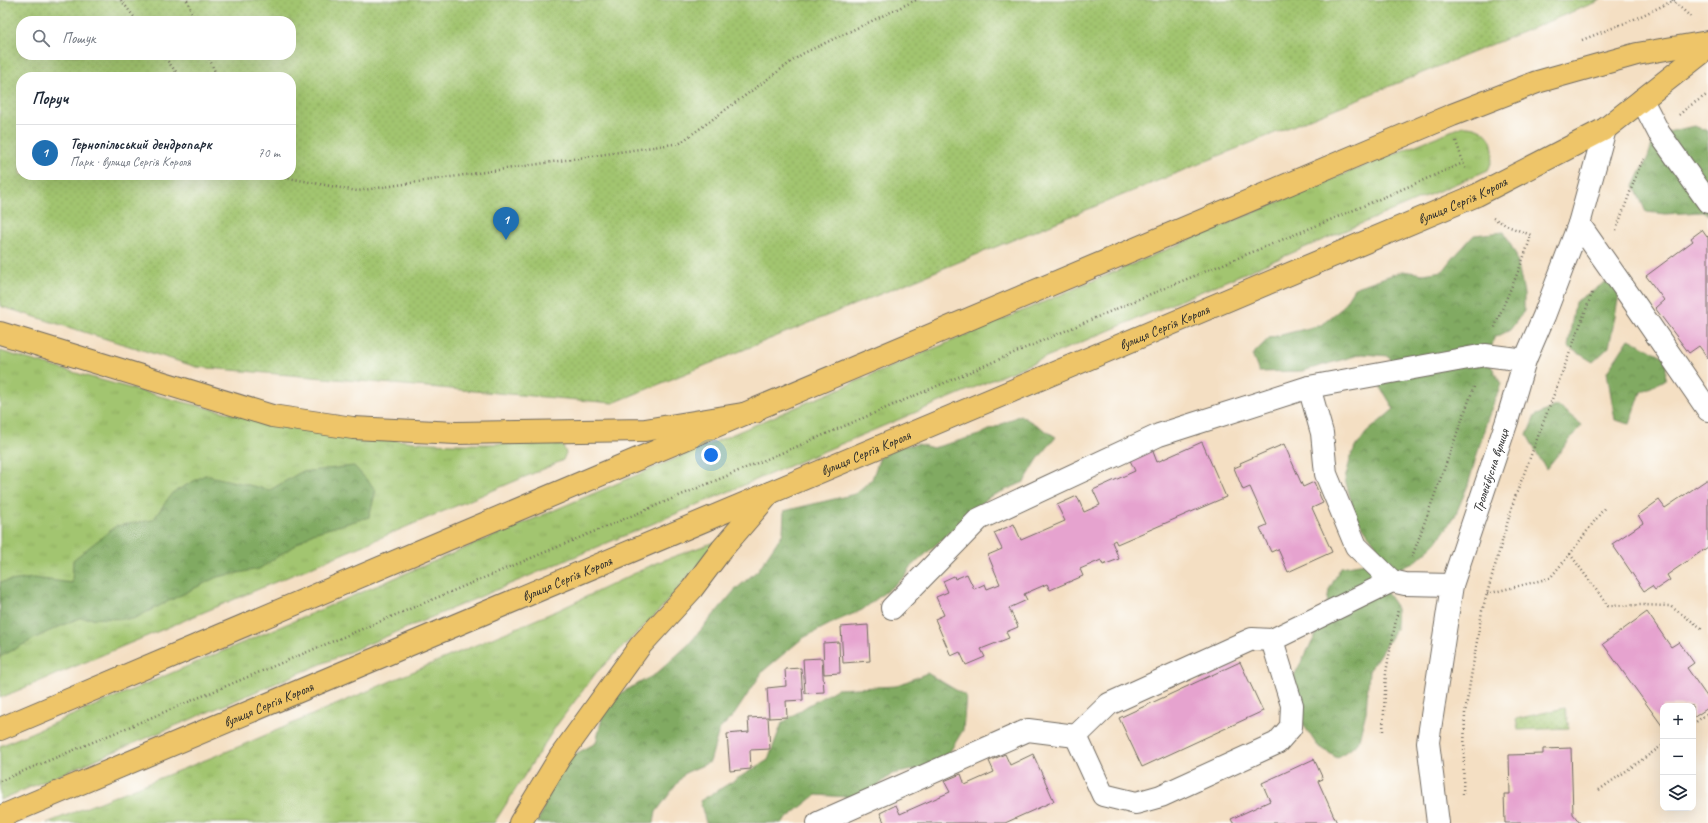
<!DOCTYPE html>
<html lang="uk">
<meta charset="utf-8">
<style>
:root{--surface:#fff;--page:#f2f2f3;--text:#1f2937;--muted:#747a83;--line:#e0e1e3;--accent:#1f6fb2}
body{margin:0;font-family:Caveat,sans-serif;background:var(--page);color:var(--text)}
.controls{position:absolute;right:12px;bottom:12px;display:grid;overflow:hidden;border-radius:8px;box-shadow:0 4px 16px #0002}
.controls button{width:36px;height:36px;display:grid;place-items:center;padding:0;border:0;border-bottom:1px solid var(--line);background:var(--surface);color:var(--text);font:20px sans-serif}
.you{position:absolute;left:711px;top:455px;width:14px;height:14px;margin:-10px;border:3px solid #fff;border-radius:50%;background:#1a73e8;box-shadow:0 0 0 6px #1a73e833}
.badge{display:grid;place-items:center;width:26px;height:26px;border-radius:50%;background:var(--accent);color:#fff;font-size:13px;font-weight:700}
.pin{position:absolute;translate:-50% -33px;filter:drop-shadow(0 1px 2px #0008)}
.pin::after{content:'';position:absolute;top:21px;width:14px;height:12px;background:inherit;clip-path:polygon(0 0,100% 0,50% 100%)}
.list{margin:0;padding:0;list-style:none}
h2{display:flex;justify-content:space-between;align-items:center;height:52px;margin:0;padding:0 16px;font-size:17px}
h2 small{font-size:13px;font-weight:400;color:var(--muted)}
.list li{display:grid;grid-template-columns:26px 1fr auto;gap:12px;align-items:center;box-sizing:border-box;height:56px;padding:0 16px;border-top:1px solid var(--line)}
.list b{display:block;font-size:15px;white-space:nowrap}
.list p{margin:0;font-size:13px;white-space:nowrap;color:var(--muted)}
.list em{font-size:13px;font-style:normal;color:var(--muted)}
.icon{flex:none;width:22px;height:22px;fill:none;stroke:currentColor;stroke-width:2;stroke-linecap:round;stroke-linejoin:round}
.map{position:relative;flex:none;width:1708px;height:823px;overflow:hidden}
.search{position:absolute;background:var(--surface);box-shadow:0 4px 16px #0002;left:16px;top:16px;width:280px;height:44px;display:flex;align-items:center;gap:10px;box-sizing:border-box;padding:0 14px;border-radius:16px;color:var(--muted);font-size:15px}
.panel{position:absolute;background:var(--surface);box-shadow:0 4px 16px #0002;left:16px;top:72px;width:280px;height:108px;border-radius:16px}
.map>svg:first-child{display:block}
.grass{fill:url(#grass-tufts);stroke:#66784d}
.forest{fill:url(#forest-crowns);stroke:#566a46}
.park{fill:url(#park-dots);stroke:#66784d;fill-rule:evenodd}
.building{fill:#e6a3cf}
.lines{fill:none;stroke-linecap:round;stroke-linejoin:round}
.minor-casing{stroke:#716a60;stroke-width:24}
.major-casing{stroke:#716a60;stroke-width:24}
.highway-casing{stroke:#716a60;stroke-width:24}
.path{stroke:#716a60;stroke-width:2.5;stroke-dasharray:1 3;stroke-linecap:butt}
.minor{stroke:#fff;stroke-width:22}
.major{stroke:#eec569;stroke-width:22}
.highway{stroke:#eec569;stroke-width:22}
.labels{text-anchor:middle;stroke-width:3;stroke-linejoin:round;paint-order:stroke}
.street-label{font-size:14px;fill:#2b2b2b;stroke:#fdfcf7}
</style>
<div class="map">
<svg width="1708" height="823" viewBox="0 0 1708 823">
<defs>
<pattern id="grass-tufts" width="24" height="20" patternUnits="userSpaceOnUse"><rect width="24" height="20" fill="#a2c56f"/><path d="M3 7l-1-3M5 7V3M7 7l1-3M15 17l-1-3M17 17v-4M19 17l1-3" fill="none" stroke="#8ca960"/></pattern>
<pattern id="forest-crowns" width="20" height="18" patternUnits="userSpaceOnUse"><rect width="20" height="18" fill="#81aa62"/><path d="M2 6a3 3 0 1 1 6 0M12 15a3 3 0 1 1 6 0" fill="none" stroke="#6a8b51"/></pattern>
<pattern id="park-dots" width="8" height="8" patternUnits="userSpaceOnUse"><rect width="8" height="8" fill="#a2c56f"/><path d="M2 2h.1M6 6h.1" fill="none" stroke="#8ca960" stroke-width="1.8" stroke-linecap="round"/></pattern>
</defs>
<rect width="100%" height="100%" fill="#fdfcf7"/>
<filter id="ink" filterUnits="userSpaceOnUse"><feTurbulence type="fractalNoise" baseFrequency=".025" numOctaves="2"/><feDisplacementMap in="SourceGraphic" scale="8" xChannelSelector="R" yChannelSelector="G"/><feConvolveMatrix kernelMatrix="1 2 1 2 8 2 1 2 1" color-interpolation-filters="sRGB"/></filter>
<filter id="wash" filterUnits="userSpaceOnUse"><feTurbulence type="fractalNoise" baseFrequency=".012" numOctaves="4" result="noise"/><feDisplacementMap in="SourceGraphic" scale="16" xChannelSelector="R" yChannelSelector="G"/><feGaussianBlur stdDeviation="0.9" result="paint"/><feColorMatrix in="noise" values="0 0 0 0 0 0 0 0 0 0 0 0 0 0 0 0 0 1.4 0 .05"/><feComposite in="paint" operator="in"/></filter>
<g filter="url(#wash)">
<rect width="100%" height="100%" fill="#f4dfc3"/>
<path class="grass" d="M1463,126c27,-1 37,22 25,44l-1488,630v-54l1342,-571z
M0,351c124,36 247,73 377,87 25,3 50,5 75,6 33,1 67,-1 100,-2l11,4 3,7 -3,7 -17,8 -546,230z
M720,540l-63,73 -61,60 -40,53 -62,97h-447l191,-76 160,-69 163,-69 95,-46z"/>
<path class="forest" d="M1694,126l14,5v84l-5,-3 -38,2 -19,-2 -12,-26 14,-29 7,-22z
M1504,232l12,23 8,38v18l-14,19 -16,8 -6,22 13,24 -14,36 -19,65 -13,31 -19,27 -22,20 -20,7 -39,-54 -10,-37 7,-26 14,-20 28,-24 -20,-33 20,-8 -5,-12 -27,-2 -59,17 -44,1 -7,-17 17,-17 52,-13 20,-16 13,-21 49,-17 20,3 20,-3 11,-14 20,-22z
M1606,282l14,8 -11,57 -16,15 -25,-15 7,-45z
M1629,339l38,19 -2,22 -24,12 -11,32 -15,-4 -8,-48z
M1557,405l25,20 -36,44 -19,-34 8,-19z
M1020,415l36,22 -18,22 -14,23 -35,15 -79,71 -4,8 -44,34 -28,12 -31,16 -40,33 -29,44 -15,15 -9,32 -25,11 -29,39 -2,11h-117l25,-62 34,-18 10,-42 50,-27 32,-29 47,-55 23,-20 25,-37 1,-22 71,-17 17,-15 8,-22 21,-11 17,-2 15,4 46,-13z
M354,466l22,24 -7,27 -56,16 -54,36 -42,8 -84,42 -54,-1 -36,16 -43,23v-75l34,-4 38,5 1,-23 43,-34 37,-6 19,-27 33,-18 65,15 31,-18z
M1366,563l30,43v23l-27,42 -3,41 -8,31 -21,15 -20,-13 -14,-21 -14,-26 1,-15 35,-65 4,-28 12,-23z
M927,673l39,23 -3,34 -14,23 -25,15 -32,6 -29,24 -47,-3 -35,28h-75l-6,-22 68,-41 14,-37 25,-17 30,-17 59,-3z"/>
<path class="park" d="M0,0h1601l-988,403 -416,-36 -197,-61zM21,21h270v34h-270zM21,77h270v98h-270z
M1565,708l4,20 -51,2 -2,-11z"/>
<g id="blocks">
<path class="building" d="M1702,230l5,7 1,-1v122l-9,-12 -10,7 -34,-45 9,-8 -18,-24 47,-35 -2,-3z
M1202,442l24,55 -109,47 -2,-4 -3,2 7,17 -16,6 -2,-5 -21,9 3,7 -33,14 -3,-6 -23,10 3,6 -18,8 9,19 -12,5 3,6 -28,11 4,8 -19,8 -6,-13 -9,4 -16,-37 9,-4 -8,-18 12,-5 -5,-11 11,-5 1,3 12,-5 7,15 11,-5 2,5 13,-5 -12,-29 14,-6 -8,-16 20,-9 7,16 44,-19 -8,-16 20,-9 7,16 16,-7 -7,-15 42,-19 -6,-13 23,-9 5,13z
M1284,444l19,43 11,-5 9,21 -11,5 20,44 -44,20 -10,-23 -7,3 -11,-24 7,-3 -17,-38 -7,3 -9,-22 7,-3 -1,-2z
M1708,479v68l-41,28 3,5 -15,10 -3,-4 -8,5 -32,-47 31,-21 -5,-8 21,-15 6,8z
M1647,612l24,35 8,-5 8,11 7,10 -7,5 21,30v10l-15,10v-12h-30v21l-60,-83z
M868,625l2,36 -27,2 -2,-36z
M839,642l1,31 -16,1 -1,-31z
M822,658l2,34 -19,1 -2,-34z
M1240,662l23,49 -121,56 -23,-49z
M801,668l2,32 -17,1 1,16 -18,1 -2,-30 19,-2 -1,-17z
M768,717l2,32 -20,1 1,19 -21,2 -3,-37 22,-2 -1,-14z
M1571,748l2,66 7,9h-75l-1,-29h6l-1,-39 34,-1v-5z
M1005,754l5,11 23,-11 21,47 -49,22h-124l3,-1 -4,-9 16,-8 4,9 50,-22 -6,-11 17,-7 4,11 29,-13 -5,-11z
M1314,759l9,20 -5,2 19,42h-104l-2,-4 39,-18 -8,-18z"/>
</g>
</g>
<g filter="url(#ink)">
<use href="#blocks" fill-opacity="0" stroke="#716a60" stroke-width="1"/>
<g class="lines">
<defs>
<g id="minor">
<path d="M1642,100l17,33 49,69"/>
<path d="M1579,224l52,74 77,112"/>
<path d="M1309,387l13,46 4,41 30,72 36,35"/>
<path d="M892,608l87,-89 180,-84 150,-48 176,-32 40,5"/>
<path d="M1076,736l27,59 33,8 25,-7 116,-53 14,-16 1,-22 -20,-65 120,-59 13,3 47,1"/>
<path d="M1076,736l33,-32 143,-65 20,1"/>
<path d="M818,823l210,-93 48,6"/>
<path id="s1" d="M1438,823l-10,-81 24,-157 55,-164 18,-61 19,-44 35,-92 26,-95"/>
</g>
<g id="major">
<path d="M0,729c483,-207 969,-406 1452,-614l85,-33 100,-28 71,-12"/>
<path id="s2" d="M0,817l1477,-622 128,-66 103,-81"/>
</g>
<path id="highway" d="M0,333l272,83 81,12 103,5 189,-3 110,-18
M520,823l40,-66 80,-111 52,-57 30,-40 48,-56"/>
</defs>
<use href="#minor" class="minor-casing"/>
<use href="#major" class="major-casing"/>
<use href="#highway" class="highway-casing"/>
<path class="path" d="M121,0l16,21
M187,0l8,21
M1672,0l19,17
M1582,40l48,-19 45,-21
M163,55l17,22
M208,55l9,22
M1679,115l9,-8 20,-13
M1456,141l10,30
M273,175l84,16 323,-48 122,-89 114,-54
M1493,218l17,9 21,8c-9,33 -26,63 -37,95
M1616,230l23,-62 5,-9
M1570,554l38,52 33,-1 29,1 33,23
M1412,557l63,-173
M1487,594l63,-16 20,-24 35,-47
M1693,724l15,-11
M1383,731l3,-59 12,-63
M0,781l798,-335 355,-153 194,-80 116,-50
M1599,790l64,-45
M1463,794l2,-81 17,-102 32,-111 79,-209"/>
<use href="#minor" class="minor"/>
<use href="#major" class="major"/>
<use href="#highway" class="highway"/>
</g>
</g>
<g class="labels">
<g class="street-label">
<text dy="5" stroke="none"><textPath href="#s2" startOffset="1587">вулиця Сергія Короля</textPath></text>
<text dy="5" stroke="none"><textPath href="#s2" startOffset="1263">вулиця Сергія Короля</textPath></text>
<text dy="5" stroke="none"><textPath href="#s2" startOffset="939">вулиця Сергія Короля</textPath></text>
<text dy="5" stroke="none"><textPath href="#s1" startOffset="361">Тролейбусна вулиця</textPath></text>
<text dy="5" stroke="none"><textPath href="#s2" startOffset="615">вулиця Сергія Короля</textPath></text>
<text dy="5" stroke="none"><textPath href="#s2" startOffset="291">вулиця Сергія Короля</textPath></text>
</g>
</g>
</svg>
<div class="controls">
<button>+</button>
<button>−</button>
<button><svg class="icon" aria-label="layers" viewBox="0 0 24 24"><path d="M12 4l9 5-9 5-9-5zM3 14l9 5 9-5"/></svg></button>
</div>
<div class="you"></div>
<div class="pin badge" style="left:506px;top:240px">1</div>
<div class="search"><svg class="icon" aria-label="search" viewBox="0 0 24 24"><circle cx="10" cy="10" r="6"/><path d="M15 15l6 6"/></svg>Пошук</div>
<section class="panel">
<h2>Поруч<small></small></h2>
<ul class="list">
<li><span class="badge">1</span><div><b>Тернопільський дендропарк</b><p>Парк · вулиця Сергія Короля</p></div><em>70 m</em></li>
</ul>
</section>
</div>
